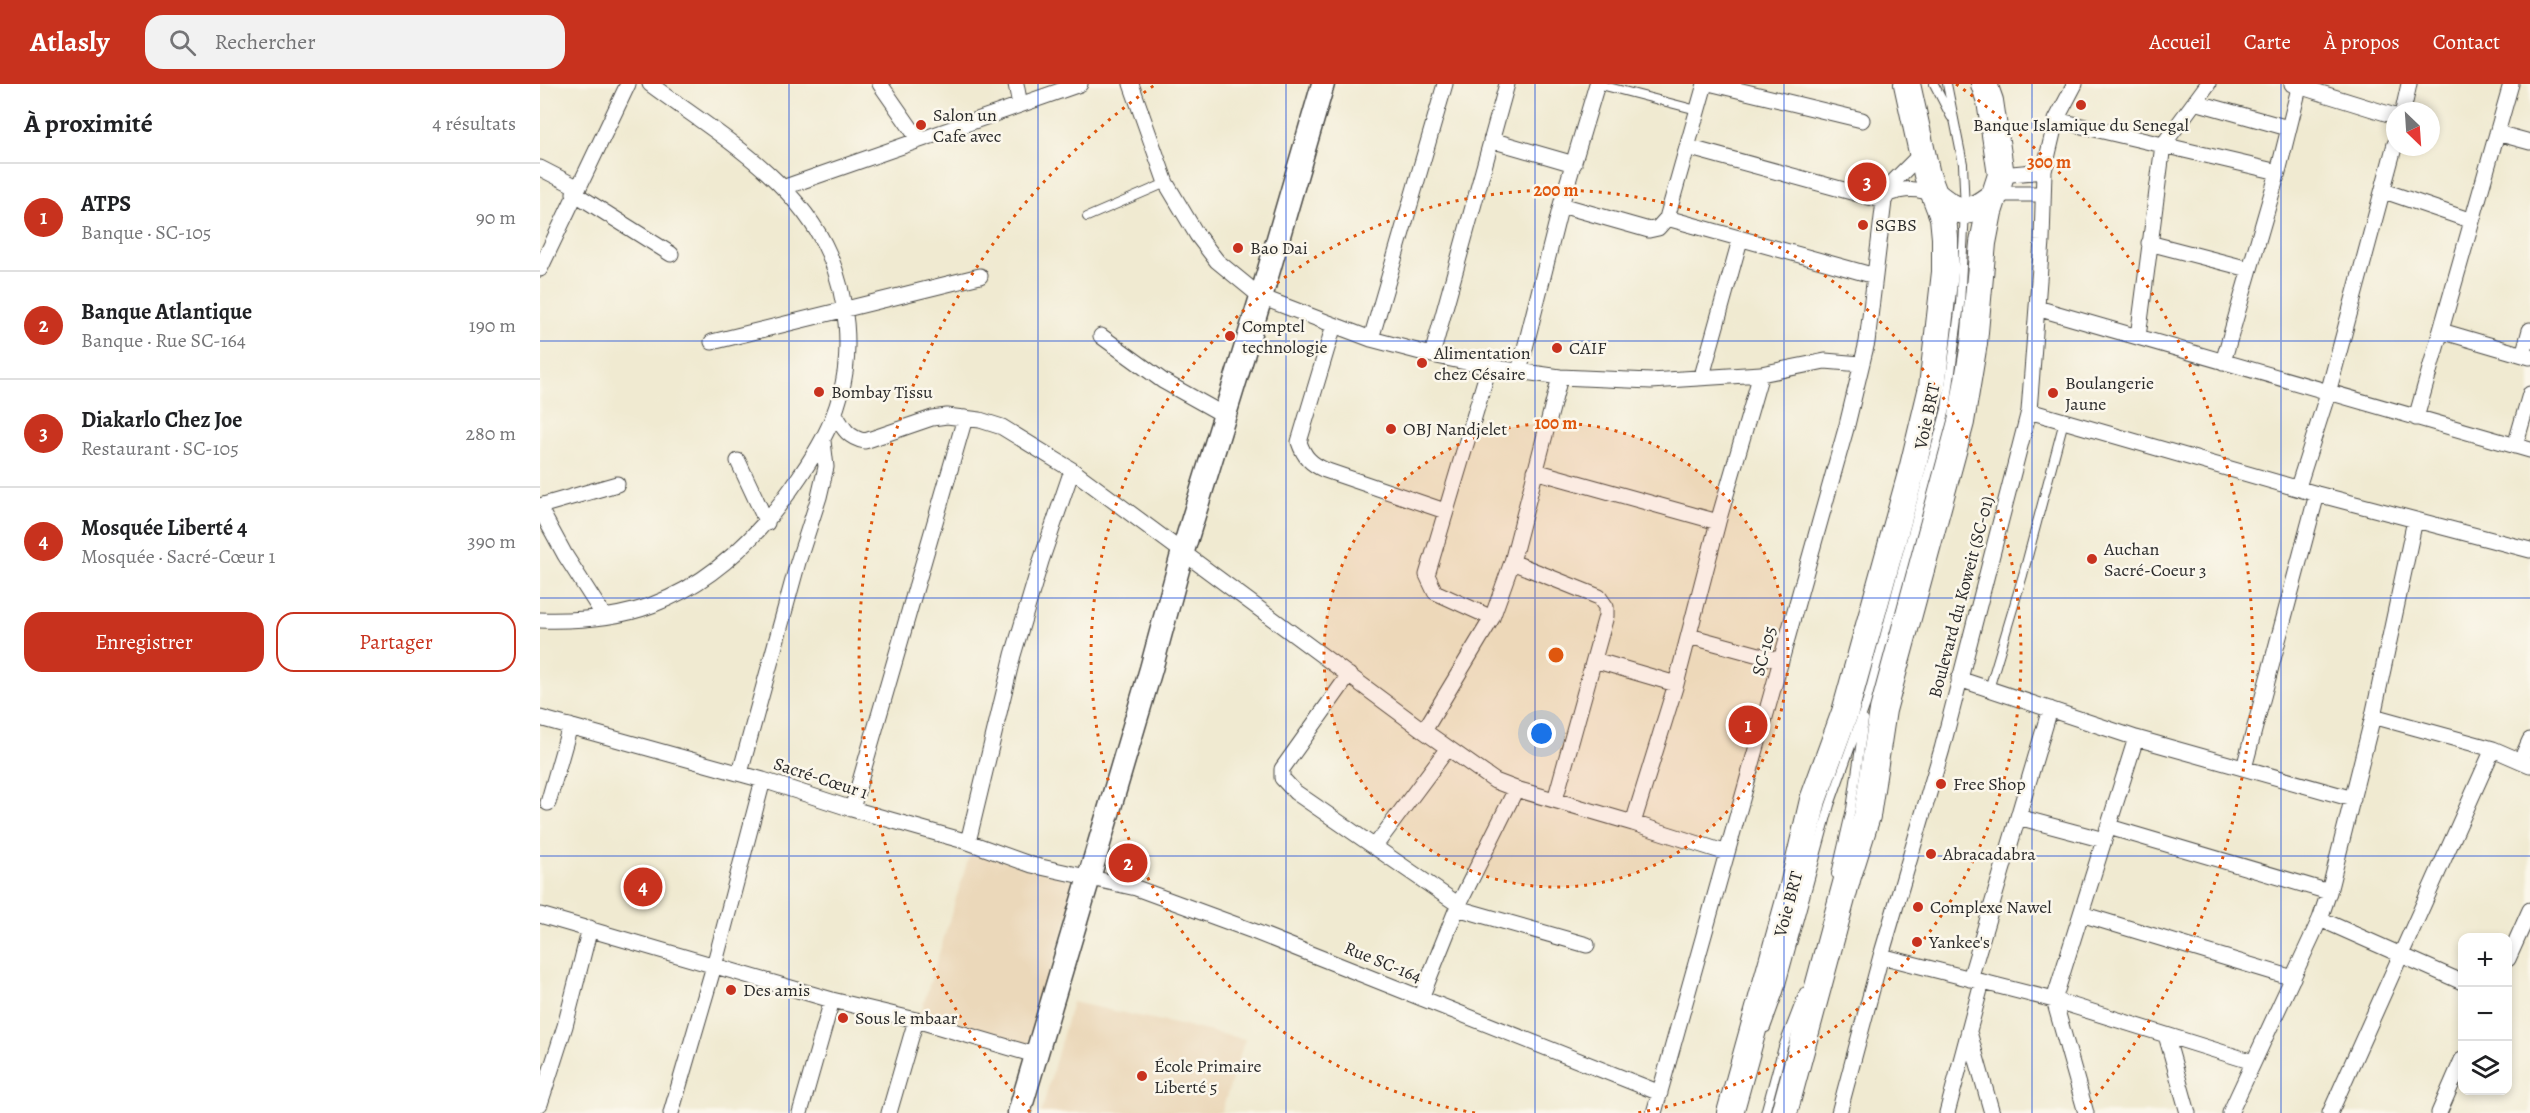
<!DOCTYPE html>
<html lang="fr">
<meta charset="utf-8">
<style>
:root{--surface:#fff;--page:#f2f2f2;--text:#202124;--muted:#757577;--line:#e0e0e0;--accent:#c8321e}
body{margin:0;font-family:Alegreya,serif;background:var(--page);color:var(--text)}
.controls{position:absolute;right:18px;bottom:18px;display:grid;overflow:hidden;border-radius:12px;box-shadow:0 3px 9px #0003}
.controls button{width:54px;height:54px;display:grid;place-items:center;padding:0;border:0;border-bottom:2px solid var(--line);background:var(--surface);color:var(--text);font:30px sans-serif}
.compass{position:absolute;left:1846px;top:18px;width:54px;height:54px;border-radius:50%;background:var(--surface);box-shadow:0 3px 9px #0003;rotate:155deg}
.you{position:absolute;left:1002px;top:650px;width:21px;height:21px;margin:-15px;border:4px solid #fff;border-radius:50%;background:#1a73e8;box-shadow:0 0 0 9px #1a73e833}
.badge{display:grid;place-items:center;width:39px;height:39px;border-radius:50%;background:var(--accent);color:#fff;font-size:20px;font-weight:700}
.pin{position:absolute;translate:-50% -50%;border:3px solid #fff;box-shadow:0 2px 6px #0006}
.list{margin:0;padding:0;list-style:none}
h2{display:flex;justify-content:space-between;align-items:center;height:78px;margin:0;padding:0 24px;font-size:26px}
h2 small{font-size:20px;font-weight:400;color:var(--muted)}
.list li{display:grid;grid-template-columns:39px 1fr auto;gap:18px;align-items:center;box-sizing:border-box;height:108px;padding:0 24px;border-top:2px solid var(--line)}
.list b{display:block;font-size:22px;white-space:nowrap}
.list p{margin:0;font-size:20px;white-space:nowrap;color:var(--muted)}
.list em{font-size:20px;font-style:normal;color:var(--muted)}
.actions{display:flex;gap:12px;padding:18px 24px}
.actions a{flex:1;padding:14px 0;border:2px solid var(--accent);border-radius:18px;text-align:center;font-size:21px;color:var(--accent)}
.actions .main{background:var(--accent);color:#fff}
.icon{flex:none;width:33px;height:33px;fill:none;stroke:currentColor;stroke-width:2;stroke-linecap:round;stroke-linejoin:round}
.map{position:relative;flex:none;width:1990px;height:1029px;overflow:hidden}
header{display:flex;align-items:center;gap:36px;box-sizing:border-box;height:84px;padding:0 30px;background:var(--accent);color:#fff}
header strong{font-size:28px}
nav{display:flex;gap:33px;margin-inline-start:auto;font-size:21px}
.search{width:420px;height:54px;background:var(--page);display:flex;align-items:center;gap:15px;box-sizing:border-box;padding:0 21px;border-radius:18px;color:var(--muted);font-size:22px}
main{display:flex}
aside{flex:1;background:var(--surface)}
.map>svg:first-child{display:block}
.built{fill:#ebd8ba}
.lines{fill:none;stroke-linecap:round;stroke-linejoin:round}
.lane-casing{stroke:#494844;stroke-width:10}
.street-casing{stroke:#494844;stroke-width:17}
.secondary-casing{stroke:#494844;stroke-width:25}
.primary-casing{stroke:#494844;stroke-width:28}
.lane{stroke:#fff;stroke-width:8}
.street{stroke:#fff;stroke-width:15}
.secondary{stroke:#fff;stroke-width:22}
.primary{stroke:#fff;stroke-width:26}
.grid{fill:none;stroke:#1d4ed8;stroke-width:1.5;stroke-opacity:0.55}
.ring{fill:none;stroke:#df570e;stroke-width:3;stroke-dasharray:3 6}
.poi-dot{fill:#c8321e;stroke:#fbf7ec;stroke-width:2}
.labels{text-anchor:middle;stroke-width:5;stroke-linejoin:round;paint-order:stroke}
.poi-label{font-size:18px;fill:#2b2b2b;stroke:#fbf7ec;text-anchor:start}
.street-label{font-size:18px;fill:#2b2b2b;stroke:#fbf7ec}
.centre{fill:#df570e;stroke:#fbf7ec;stroke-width:3}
.ring-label{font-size:18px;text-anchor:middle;font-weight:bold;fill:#df570e;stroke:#fbf7ec;stroke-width:5;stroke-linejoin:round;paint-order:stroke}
</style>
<header>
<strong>Atlasly</strong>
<div class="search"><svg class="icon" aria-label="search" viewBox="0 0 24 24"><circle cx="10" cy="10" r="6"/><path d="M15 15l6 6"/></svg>Rechercher</div>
<nav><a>Accueil</a><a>Carte</a><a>À propos</a><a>Contact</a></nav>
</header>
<main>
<aside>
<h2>À proximité<small>4 résultats</small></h2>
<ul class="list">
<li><span class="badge">1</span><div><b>ATPS</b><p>Banque · SC-105</p></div><em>90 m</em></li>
<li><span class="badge">2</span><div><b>Banque Atlantique</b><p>Banque · Rue SC-164</p></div><em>190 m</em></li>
<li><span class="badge">3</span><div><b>Diakarlo Chez Joe</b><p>Restaurant · SC-105</p></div><em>280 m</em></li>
<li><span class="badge">4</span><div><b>Mosquée Liberté 4</b><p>Mosquée · Sacré-Cœur 1</p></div><em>390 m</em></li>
</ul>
<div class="actions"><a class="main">Enregistrer</a><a>Partager</a></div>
</aside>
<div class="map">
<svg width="1990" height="1029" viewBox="0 0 1990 1029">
<rect width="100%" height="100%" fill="#fbf7ec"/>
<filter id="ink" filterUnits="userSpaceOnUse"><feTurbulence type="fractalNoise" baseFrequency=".0167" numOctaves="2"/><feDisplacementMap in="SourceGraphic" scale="12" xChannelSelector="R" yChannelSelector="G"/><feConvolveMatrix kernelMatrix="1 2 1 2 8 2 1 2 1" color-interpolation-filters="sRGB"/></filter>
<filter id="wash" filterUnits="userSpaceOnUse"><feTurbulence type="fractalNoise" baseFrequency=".008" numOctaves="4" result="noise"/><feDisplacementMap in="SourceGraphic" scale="24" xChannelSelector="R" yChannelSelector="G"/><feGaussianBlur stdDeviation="1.35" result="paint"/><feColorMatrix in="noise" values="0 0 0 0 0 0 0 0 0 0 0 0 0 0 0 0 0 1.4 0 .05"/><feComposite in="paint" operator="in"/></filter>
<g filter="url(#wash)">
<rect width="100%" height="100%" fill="#f0ead1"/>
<path class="built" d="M431,766l108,32 -52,166 -107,-33z
M532,918l173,37 -24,74h-180z"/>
</g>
<g filter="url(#ink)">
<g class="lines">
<defs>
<path id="lane" d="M1057,0l100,26
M1394,0l17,33
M547,133l79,-34
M1449,605l34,-114 41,-154
M1296,790l15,-65 13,-89
M1226,944l13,-36 51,-187 36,-101 80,-295 14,-105 5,-93 -2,-47 -16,-80
M1225,1029l18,-66 21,-55"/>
<path id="street" d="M340,0l39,56
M476,0l4,21
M591,0l35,99 31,52 20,26 44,36 73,28 37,14 61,16 57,12 71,10 91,4 110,-7 64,-13 36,3
M1173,0l149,36
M1752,0l103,32
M1655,18l93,26
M1863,27l6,-27
M1516,36l222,52
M1957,49l33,9
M951,56l83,24
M1147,63l197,54
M0,84l37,19
M1461,91l43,-4
M245,103l295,-103
M1844,107l88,30
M34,109l97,61
M1348,110c18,-6 30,-6 47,1
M1456,110h47
M1021,121l88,25 9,-2 9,-10 38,-134
M1127,134l208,58
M1609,159l100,26
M0,185l88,-185
M1497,224l493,142
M794,241l-35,117c5,15 12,22 26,28l120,41
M1901,247l89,26
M561,252l62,45 61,34
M1598,253l25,-192 45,-61
M831,255l74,-255
M172,258l268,-66
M892,271l75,-271
M1983,271l7,-25
M1683,278l55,-190 22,-88
M949,283l-62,208 8,17 57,26
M979,288l42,-167 36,-121
M1162,292l38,-136
M1489,327l288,83 213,56
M295,330c8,14 13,24 30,27l67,-23 15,-2 33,4 22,7 70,43 352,261 71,50 21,8 117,34 94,30
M1876,334l95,-334
M1975,362l15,-52
M198,377l29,62
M995,387l183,51
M1758,403l30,-94 67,-249
M0,422l77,-22
M0,425l25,46 39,61
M972,478l87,35 7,10v9l-51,184
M0,536c36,1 78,-2 112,-15 64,-24 111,-73 148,-129 17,-25 32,-50 40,-80 13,-45 7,-100 -11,-142 -32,-75 -116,-123 -179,-170
M1149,552l92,25
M1054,576l82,24
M809,591l-67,94v9l13,14 164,113
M1419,595l177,59 217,61
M1833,632l120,33 37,16
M0,634l223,62 89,29 116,33 64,23 104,23 117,43 407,162
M884,647l68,-113 20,-56 48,-185
M1981,676l9,-20
M1704,684l73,-274
M200,689l58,-211 21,-65 7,-30 -3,-26
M8,719l22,-77
M312,725l113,-391
M1478,733l86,23
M1093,739l43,-139 42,-162 43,-148
M1569,743l220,65
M428,758l45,-187 28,-94 31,-91
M835,762l73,-98
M917,824l130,37
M1541,830l212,64
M0,831l292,85 84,20 119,35
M1780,835l142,63
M1341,872l173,44 199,62
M1968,875l22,-49
M1430,895l80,-270
M881,914l36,-90 59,-119
M1429,948l23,81
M1626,951l22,78
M0,1020l25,-78 25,-98
M131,1029l43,-147 49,-186
M260,1029l32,-113
M349,1029l27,-93
M1114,1029l193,-688 20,-83 17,-141 11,-21 27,-27
M1299,1029l42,-157 61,-207 87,-338 13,-170 2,-70 12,-51 19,-36
M1407,1029l35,-131
M1546,1029l-32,-113 82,-262
M1690,1029l90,-194 9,-27 44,-176 42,-196
M1790,1029l163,-364
M1899,1029l23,-53"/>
<path id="secondary" d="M479,1029l132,-444 32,-118 78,-254 62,-213"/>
<path id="primary" d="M1395,111c26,22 35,20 61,-1
M1190,1029l63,-227 20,-86 32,-88 67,-242 20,-83 13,-115v-34l-2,-21 -16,-42 -20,-91
M1244,1029l64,-237 19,-60 16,-106 78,-288 13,-79 9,-100 6,-31 12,-37 -11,-74 -6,-17"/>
</defs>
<use href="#lane" class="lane-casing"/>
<use href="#street" class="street-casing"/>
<use href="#secondary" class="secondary-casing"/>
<use href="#primary" class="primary-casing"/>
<use href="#lane" class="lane"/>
<use href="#street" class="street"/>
<use href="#secondary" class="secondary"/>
<use href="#primary" class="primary"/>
</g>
</g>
<path class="grid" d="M249,0v1029M498,0v1029M746,0v1029M995,0v1029M1244,0v1029M1492,0v1029M1741,0v1029M0,257h1990M0,514h1990M0,772h1990"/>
<circle cx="1016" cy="571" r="232" fill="#df570e" fill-opacity=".12"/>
<g class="ring">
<circle cx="1016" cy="571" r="232"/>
<path d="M935 1029A465 465 0 1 1 1097 1029"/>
<path d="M490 1028A697 697 0 0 1 616 0M1416 0A697 697 0 0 1 1542 1028"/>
</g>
<g class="poi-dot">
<circle cx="1541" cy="21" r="6"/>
<circle cx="381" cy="41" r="6"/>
<circle cx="1323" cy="141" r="6"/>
<circle cx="698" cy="164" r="6"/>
<circle cx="690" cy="252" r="6"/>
<circle cx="1017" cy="264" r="6"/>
<circle cx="882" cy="279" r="6"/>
<circle cx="279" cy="308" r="6"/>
<circle cx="1513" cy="309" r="6"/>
<circle cx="851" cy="345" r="6"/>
<circle cx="1552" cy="475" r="6"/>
<circle cx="1401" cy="700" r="6"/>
<circle cx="1391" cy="770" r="6"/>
<circle cx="1378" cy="823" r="6"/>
<circle cx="1377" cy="858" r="6"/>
<circle cx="191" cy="906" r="6"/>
<circle cx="303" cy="934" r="6"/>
<circle cx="602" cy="992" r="6"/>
</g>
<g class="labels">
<g class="poi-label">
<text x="393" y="37">Salon un<tspan x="393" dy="21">Cafe avec</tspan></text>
<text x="1541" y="47" text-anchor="middle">Banque Islamique du Senegal</text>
<text x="1335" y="147">SGBS</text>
<text x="710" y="170">Bao Dai</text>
<text x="702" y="248">Comptel<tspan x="702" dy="21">technologie</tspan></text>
<text x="1029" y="270">CAIF</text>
<text x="894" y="275">Alimentation<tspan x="894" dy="21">chez Césaire</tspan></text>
<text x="1525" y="305">Boulangerie<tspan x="1525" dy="21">Jaune</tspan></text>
<text x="291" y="314">Bombay Tissu</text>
<text x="863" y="351">OBJ Nandjelet</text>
<text x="1564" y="471">Auchan<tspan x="1564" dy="21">Sacré-Coeur 3</tspan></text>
<text x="1413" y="706">Free Shop</text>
<text x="1403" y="776">Abracadabra</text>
<text x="1390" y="829">Complexe Nawel</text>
<text x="1389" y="864">Yankee's</text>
<text x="203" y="912">Des amis</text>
<text x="315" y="940">Sous le mbaar</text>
<text x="614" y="988">École Primaire<tspan x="614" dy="21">Liberté 5</tspan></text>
</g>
<g class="street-label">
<text transform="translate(1387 332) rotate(-78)" y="6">Voie BRT</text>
<text transform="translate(1421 513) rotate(-75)" y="6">Boulevard du Koweit (SC-01)</text>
<text transform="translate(1224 567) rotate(-75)" y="6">SC-105</text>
<text transform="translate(281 694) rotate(18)" y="6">Sacré-Cœur 1</text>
<text transform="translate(1248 820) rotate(-75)" y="6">Voie BRT</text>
<text transform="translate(843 878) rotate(22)" y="6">Rue SC-164</text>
</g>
</g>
<circle cx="1016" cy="571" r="9" class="centre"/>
<g class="ring-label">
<text x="1509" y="84">300 m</text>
<text x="1016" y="112">200 m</text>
<text x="1016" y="345">100 m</text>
</g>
</svg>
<div class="controls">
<button>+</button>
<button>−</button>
<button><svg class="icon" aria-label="layers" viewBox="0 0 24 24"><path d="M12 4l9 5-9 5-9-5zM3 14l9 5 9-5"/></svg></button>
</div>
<svg class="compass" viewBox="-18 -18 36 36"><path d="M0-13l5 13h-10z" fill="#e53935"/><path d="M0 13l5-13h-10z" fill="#757577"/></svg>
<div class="you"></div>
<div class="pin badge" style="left:1208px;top:641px">1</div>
<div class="pin badge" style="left:588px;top:779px">2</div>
<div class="pin badge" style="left:1327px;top:98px">3</div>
<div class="pin badge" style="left:103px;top:803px">4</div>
</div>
</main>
